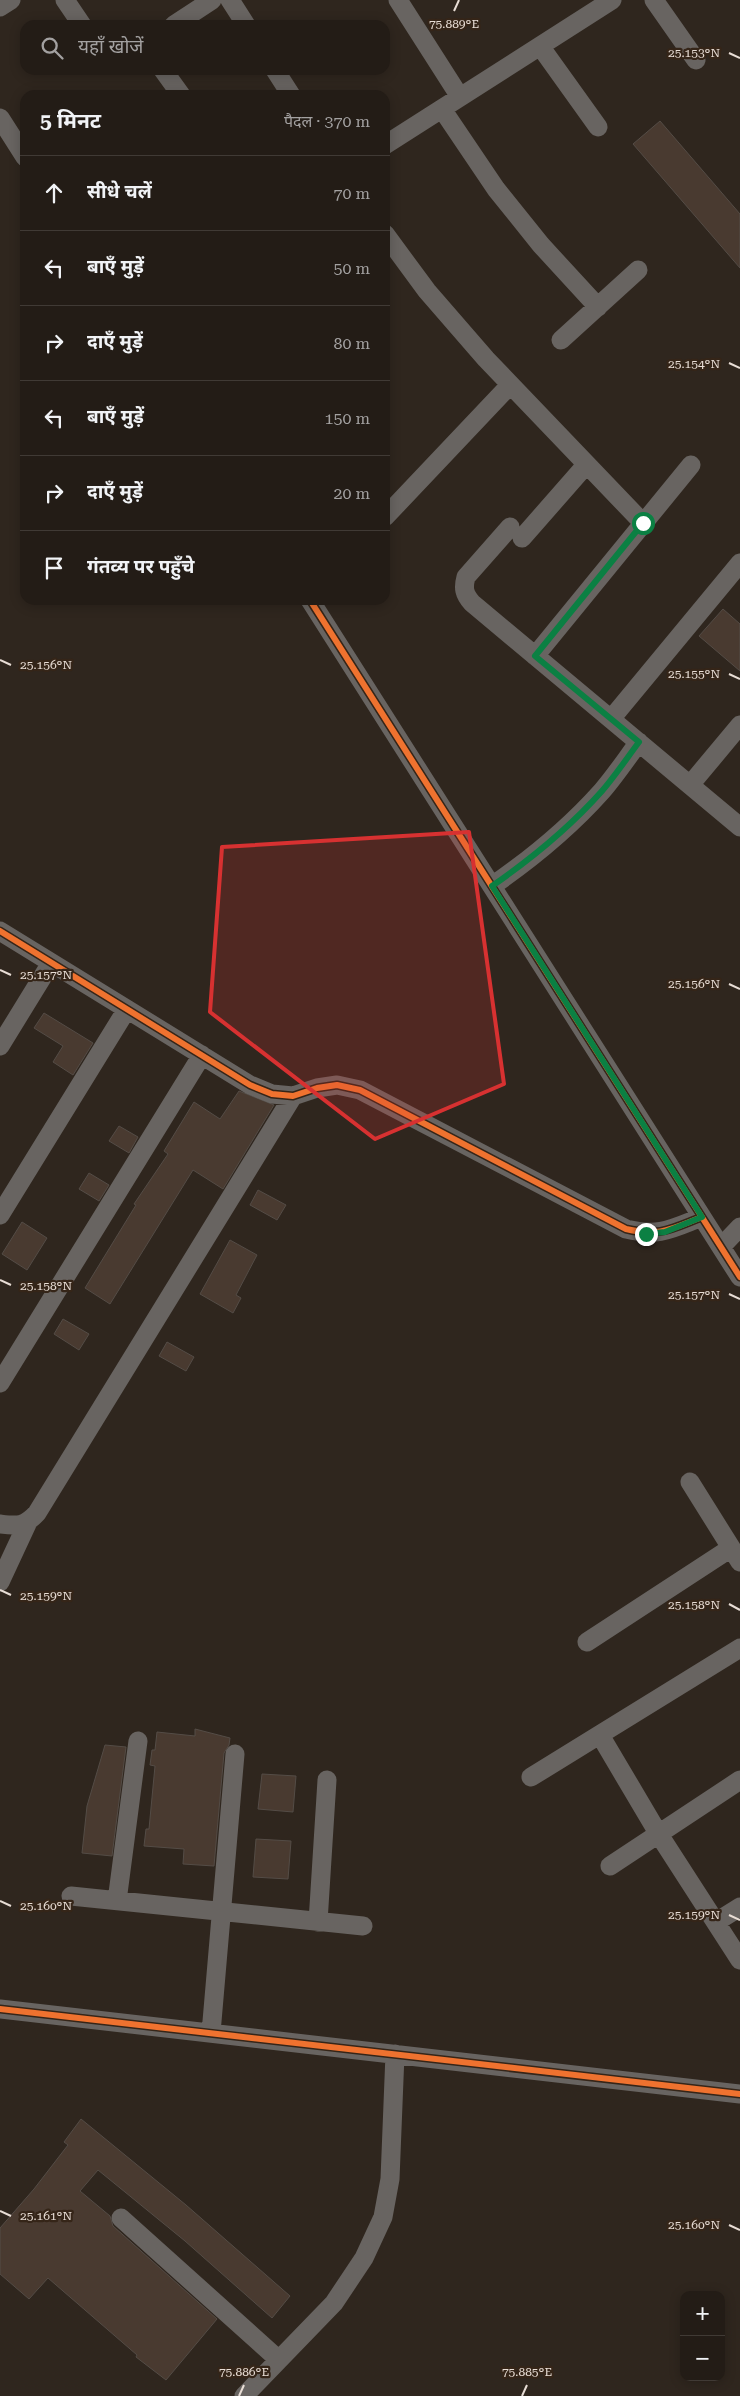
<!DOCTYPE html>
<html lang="hi">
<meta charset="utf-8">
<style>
:root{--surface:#231c16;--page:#2b251f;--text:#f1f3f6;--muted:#a3a1a1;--line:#403a35}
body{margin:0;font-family:"Roboto Serif","Noto Sans Devanagari",serif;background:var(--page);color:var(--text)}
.controls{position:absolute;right:15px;bottom:15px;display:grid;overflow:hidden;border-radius:10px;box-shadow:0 2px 12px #0003}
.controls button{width:45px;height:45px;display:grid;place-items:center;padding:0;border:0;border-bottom:1px solid var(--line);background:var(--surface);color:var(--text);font:25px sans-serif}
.stop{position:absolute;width:15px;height:15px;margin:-11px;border:4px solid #0b8043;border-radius:50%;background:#fff}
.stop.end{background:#0b8043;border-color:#fff;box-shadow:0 1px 5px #0008}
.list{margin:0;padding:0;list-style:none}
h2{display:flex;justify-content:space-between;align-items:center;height:65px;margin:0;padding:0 20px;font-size:21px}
h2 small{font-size:16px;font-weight:400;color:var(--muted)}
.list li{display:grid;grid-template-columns:32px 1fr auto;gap:15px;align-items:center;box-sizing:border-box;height:75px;padding:0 20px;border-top:1px solid var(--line)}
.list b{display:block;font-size:19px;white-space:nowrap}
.list em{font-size:16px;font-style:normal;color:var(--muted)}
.icon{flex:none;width:28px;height:28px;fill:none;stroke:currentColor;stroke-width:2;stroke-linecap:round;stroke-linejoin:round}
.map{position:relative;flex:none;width:740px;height:2396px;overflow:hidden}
.search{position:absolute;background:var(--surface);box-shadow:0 2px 12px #0003;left:20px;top:20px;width:370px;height:55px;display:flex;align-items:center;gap:12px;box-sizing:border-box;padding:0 18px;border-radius:15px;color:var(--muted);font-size:19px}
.panel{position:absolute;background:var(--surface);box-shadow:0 2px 12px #0003;left:20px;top:90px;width:370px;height:515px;border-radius:15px}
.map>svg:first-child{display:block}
.building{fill:#493a30;stroke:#544c46}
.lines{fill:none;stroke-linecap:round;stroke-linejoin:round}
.minor{stroke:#686461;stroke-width:19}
.cycleway-casing{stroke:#352518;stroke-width:9}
.cycleway{stroke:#ef722f;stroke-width:6}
.route{stroke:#0b8043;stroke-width:6}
.marked{fill:#d73131;fill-opacity:0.2;stroke:#d73131;stroke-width:4;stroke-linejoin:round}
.ticks{fill:none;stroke:#e8ddd5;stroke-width:2}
.ticks-label{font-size:12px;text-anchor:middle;fill:#e8ddd5;stroke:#352518;stroke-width:4.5;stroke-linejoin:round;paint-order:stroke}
</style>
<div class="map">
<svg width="740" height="2396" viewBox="0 0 740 2396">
<rect width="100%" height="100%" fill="#2f261e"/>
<path class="building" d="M660,121l80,93v54l-107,-124z
M723,609l17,15v47l-41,-35z
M44,1013l49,30 -20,32 -20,-13 10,-16 -29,-18z
M239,1091l35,14 -51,84 -30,-19 -83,134 -25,-16 51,-83 -2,-1 34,-50 -4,-3 30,-49 26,17z
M119,1126l19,11 -9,16 -20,-12z
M89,1173l20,12 -10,16 -20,-12z
M258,1190l28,15 -9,15 -27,-15z
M22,1222l25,16 -20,32 -25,-16z
M230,1240l27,15 -21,40 5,3 -8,15 -33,-19z
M63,1319l26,15 -10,16 -25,-16z
M167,1342l27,15 -8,14 -27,-15z
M195,1729l35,9 -1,7 -5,8 -10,113 -31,-2 1,-15 -40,-3 2,-17h3l6,-63 -5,-1 2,-15h3l2,-18 38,4z
M105,1745l21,2 -14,109 -30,-3 5,-47z
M262,1774l34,2 -3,36 -35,-3z
M256,1839l35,2 -3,38 -35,-2z
M81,2119l105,86 104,91 -18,22 -87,-77 -87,-71 -18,21 30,25 3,10 104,93 -51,61 -30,-23 1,-2 -89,-77 -19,21 -29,-25v-46l34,-39 34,-44 -4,-3z"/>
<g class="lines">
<path class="minor" d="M65,0l17,25
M230,0l16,25
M398,0l62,97
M654,0l42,60
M0,7l11,-7
M174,25l38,-25
M540,46l58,81
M163,70l18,25
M275,70l16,25
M442,109l54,80 45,56 57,62
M0,118l25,39
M385,145l227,-145
M385,234l42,57 59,68 157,164
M561,340l77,-70
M385,517l125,-132
M510,527l-44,50c-3,11 -2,17 6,26l268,224
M522,538l64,-73
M310,600l430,677
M535,656l156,-191
M611,719l129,-156
M690,785l50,-60
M492,886c39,-27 78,-59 110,-95 13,-15 25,-33 37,-49
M0,931l250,154 22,9 21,2 24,-8 20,-3 23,5 266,139c34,8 45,0 76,-12
M0,1046l51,-83
M0,1215l127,-206
M721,1247l19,-20
M0,1383l202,-328
M690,1482l50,80
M0,1524c18,2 24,3 37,-11l256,-417
M0,1582l27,-58
M587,1642l144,-94
M600,1735l58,98 82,127
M531,1777l209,-129
M610,1866l130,-86
M71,1896l292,30
M117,1901l21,-160
M318,1922l9,-142
M716,1922l24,-15
M0,2009l740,85
M211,2033l24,-279
M121,2218l158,142
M244,2396l90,-93 30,-45 19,-41 7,-38 5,-125"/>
<defs>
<path id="cycleway" d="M310,600l430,677
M0,931l250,154 22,9 21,2 24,-8 20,-3 23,5 266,139c34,8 45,0 76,-12
M0,2009l740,85"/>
</defs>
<use href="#cycleway" class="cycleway-casing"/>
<use href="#cycleway" class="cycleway"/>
</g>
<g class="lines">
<path class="route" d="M643,523l-108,133 104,86c-12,16 -24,34 -37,49 -32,36 -71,68 -110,95l210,331 -37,15 -19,2"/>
</g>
<path class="marked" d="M469,832l35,252 -129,55 -165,-127 12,-165z"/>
<path class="ticks" d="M454,11l5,-11M729,53l11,5M729,363l11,5M0,660l11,5M729,674l11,5M0,970l11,5M729,984l11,5M0,1280l11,5M729,1294l11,5M0,1590l11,5M729,1604l11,6M0,1901l11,5M729,1915l11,5M0,2211l11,5M729,2225l11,5M239,2396l5,-11M522,2396l5,-11"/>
<g class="ticks-label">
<text x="454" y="28">75.889°E</text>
<text x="694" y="57">25.153°N</text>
<text x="694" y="368">25.154°N</text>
<text x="46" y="669">25.156°N</text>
<text x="694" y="678">25.155°N</text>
<text x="46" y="979">25.157°N</text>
<text x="694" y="988">25.156°N</text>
<text x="46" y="1290">25.158°N</text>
<text x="694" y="1299">25.157°N</text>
<text x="46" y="1600">25.159°N</text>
<text x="694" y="1609">25.158°N</text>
<text x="46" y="1910">25.160°N</text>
<text x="694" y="1919">25.159°N</text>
<text x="46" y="2220">25.161°N</text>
<text x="694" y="2229">25.160°N</text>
<text x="244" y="2376">75.886°E</text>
<text x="527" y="2376">75.885°E</text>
</g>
</svg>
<div class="controls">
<button>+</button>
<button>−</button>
</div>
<div class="stop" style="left:643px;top:523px"></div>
<div class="stop end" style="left:646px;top:1234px"></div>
<div class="search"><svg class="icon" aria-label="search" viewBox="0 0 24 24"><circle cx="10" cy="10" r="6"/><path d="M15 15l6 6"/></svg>यहाँ खोजें</div>
<section class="panel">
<h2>5 मिनट<small>पैदल · 370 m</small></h2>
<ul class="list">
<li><svg class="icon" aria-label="ahead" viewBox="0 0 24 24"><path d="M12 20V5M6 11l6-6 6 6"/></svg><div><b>सीधे चलें</b></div><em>70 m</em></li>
<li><svg class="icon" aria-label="left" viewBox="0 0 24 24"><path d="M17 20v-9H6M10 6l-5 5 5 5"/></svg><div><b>बाएँ मुड़ें</b></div><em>50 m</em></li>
<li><svg class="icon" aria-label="right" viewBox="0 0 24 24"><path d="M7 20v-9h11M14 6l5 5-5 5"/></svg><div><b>दाएँ मुड़ें</b></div><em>80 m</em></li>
<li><svg class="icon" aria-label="left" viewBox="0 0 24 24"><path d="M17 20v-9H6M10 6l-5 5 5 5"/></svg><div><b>बाएँ मुड़ें</b></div><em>150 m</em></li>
<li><svg class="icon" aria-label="right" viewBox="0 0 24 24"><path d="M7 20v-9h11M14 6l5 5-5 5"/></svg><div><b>दाएँ मुड़ें</b></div><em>20 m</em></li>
<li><svg class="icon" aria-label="arrive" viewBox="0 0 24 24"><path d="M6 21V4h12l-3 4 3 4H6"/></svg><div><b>गंतव्य पर पहुँचे</b></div></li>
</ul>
</section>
</div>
